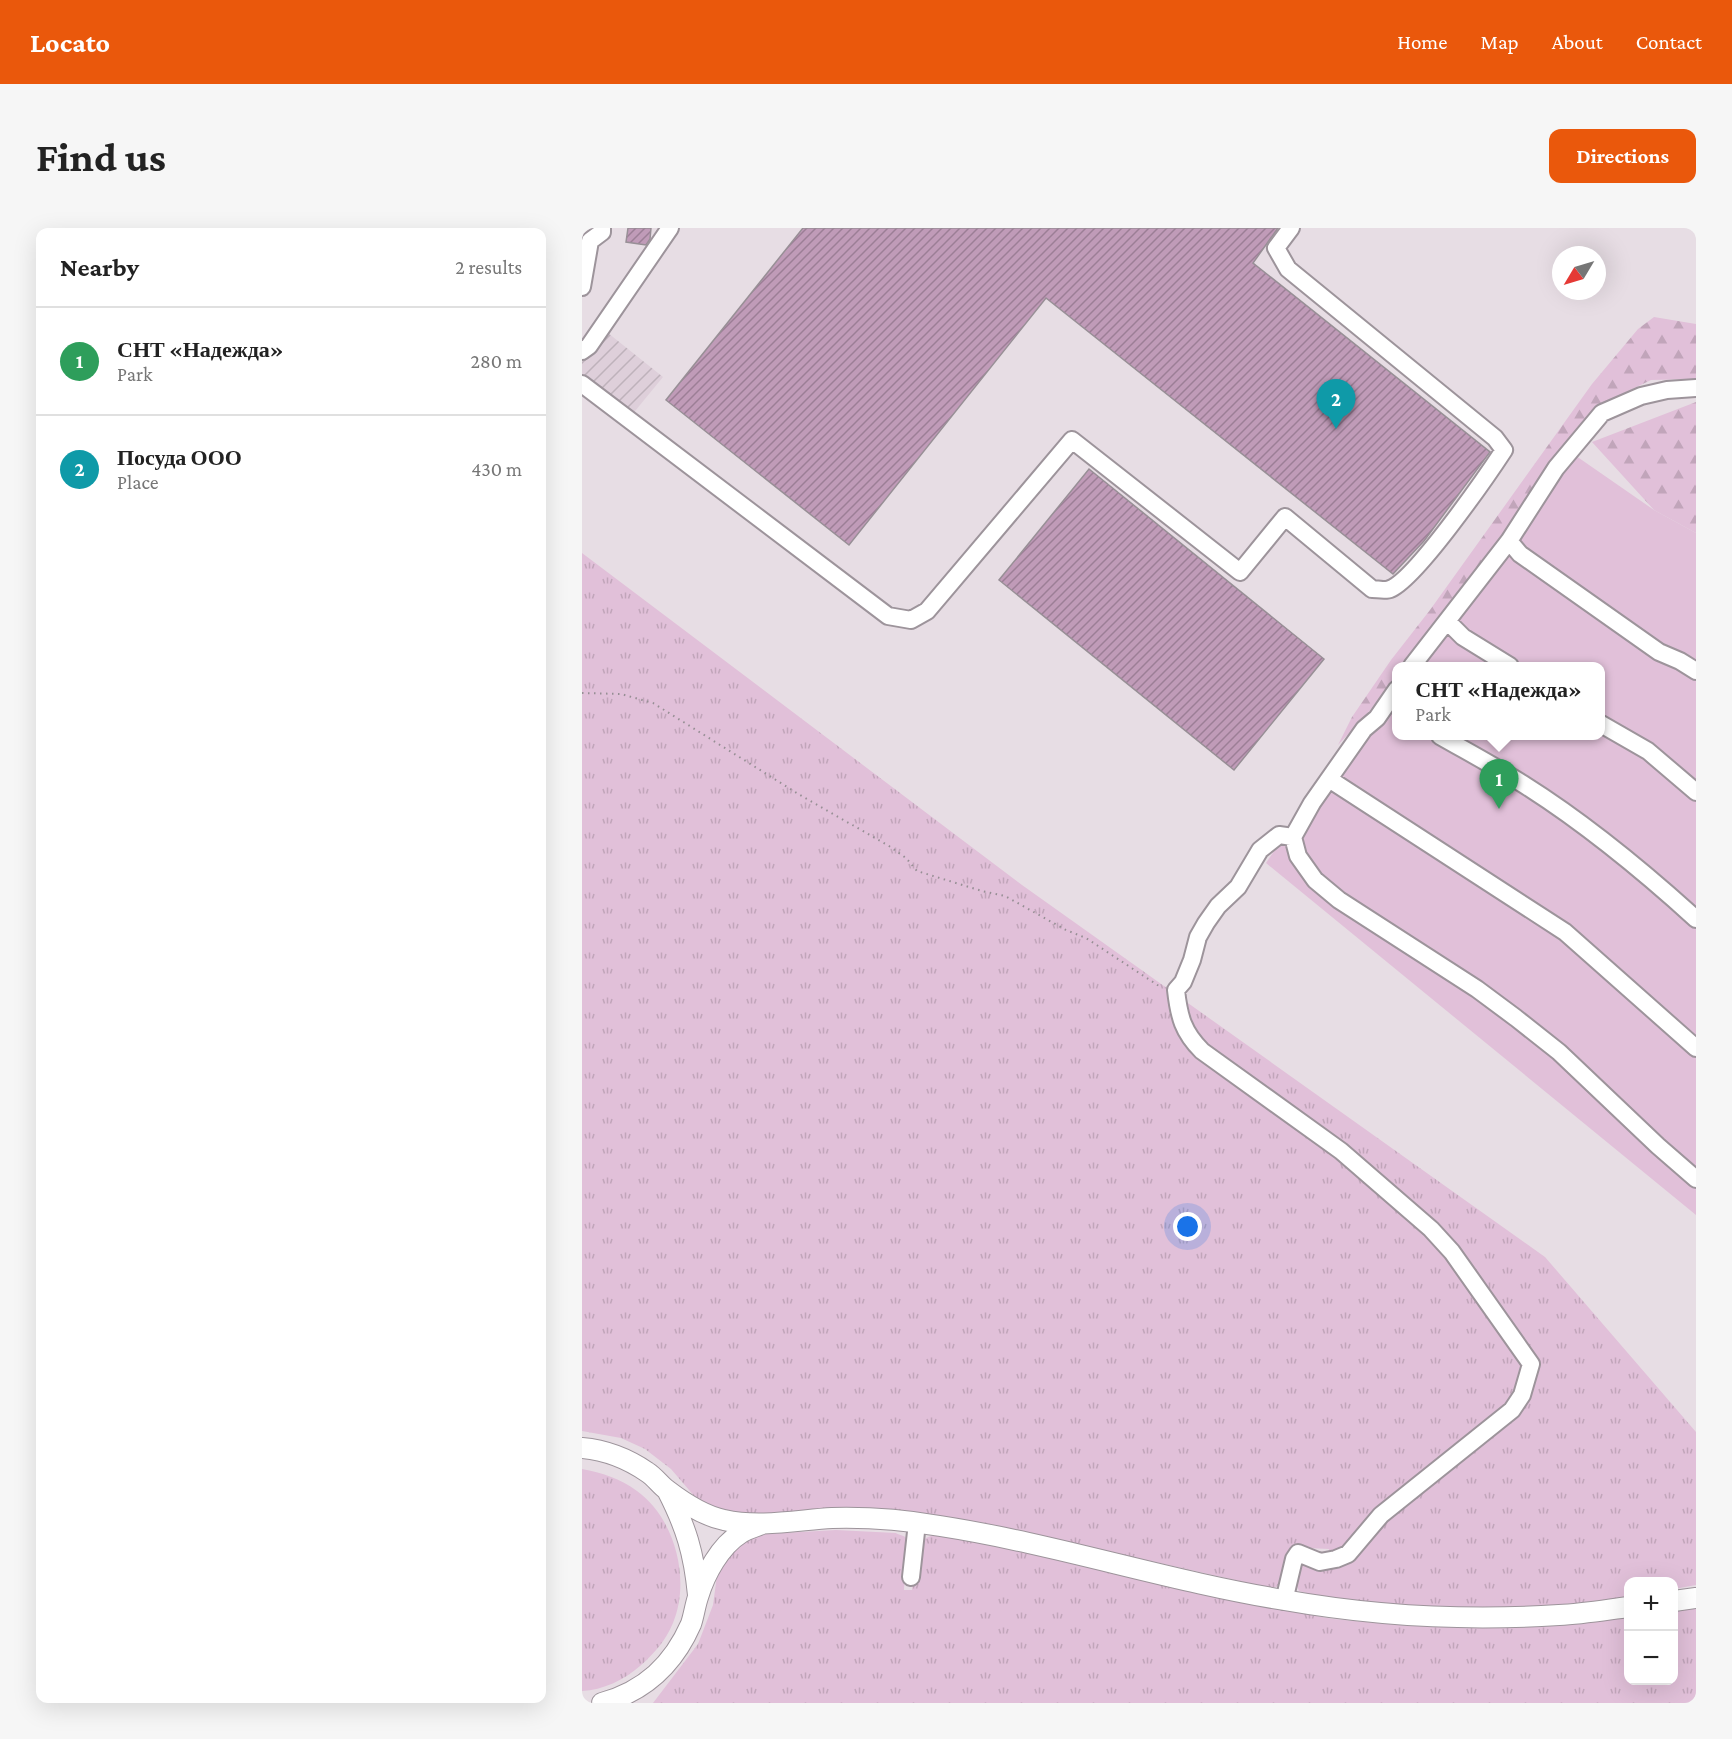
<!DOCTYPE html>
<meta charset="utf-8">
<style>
:root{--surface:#fff;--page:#f6f6f6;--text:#222;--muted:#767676;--line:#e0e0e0;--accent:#ea580c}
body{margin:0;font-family:"Crimson Pro",serif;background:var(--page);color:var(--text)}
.controls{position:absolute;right:18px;bottom:18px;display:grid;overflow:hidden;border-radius:12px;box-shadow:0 6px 24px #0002}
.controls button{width:54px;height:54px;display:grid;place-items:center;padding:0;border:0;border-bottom:2px solid var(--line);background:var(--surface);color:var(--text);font:30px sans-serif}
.compass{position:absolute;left:970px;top:18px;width:54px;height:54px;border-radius:50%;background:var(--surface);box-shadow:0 6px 24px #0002;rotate:232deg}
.you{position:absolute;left:606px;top:999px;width:21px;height:21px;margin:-15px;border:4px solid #fff;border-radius:50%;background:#1a73e8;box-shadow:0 0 0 9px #1a73e833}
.badge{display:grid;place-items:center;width:39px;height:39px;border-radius:50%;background:var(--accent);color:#fff;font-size:20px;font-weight:700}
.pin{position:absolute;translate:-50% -50px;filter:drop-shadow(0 2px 3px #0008)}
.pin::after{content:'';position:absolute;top:32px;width:21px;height:18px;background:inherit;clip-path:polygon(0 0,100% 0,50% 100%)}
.popup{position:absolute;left:810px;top:434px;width:213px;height:78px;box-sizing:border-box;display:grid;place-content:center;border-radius:12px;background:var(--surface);filter:drop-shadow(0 2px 4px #0005);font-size:20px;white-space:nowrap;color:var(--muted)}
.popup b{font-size:22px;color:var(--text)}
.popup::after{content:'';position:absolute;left:50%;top:100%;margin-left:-12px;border:12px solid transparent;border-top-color:var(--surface)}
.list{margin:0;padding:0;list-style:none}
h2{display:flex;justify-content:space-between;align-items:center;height:78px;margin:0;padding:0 24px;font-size:26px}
h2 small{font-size:20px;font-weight:400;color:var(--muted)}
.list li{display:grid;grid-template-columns:39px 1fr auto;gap:18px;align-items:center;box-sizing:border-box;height:108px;padding:0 24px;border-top:2px solid var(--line)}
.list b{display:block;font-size:22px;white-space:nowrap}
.list p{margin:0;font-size:20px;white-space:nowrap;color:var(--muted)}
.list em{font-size:20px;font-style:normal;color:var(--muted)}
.map{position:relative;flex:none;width:1114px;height:1475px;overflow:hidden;border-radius:12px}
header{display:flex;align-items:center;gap:36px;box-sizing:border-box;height:84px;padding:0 30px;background:var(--accent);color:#fff}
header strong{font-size:28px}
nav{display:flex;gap:33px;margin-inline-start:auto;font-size:21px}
.intro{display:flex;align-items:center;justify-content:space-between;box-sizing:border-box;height:144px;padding:0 36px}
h1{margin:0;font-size:42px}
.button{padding:15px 27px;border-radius:12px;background:var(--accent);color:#fff;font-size:21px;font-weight:700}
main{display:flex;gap:36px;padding:0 36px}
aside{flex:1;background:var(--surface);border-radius:12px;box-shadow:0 6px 24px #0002}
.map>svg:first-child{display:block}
.industrial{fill:url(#industrial-furrows)}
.grass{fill:url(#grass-tufts)}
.forest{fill:url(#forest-firs)}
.garden{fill:#e1c0d9}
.building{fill:url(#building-hatch);stroke:#988f96;stroke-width:1.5}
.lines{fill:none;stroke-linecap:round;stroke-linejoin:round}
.minor-casing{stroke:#9d949b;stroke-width:20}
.major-casing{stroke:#9d949b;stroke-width:22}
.path{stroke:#968e94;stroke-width:2;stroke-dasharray:1.5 4.5;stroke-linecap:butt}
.minor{stroke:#fff;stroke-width:16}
.major{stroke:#fff;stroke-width:20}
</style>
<header>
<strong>Locato</strong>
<nav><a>Home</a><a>Map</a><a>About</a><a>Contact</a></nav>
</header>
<div class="intro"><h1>Find us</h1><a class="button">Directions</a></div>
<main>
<aside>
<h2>Nearby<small>2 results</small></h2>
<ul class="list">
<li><span class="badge" style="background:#2e9e5b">1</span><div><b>СНТ «Надежда»</b><p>Park</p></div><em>280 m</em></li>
<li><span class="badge" style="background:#0f9aa8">2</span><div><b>Посуда ООО</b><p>Place</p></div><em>430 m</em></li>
</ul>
</aside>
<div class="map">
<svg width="1114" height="1475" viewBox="0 0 1114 1475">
<defs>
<pattern id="industrial-furrows" width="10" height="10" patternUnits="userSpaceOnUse" patternTransform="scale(1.5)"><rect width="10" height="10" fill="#decfda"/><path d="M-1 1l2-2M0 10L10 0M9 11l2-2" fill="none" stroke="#beb2bb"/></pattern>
<pattern id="grass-tufts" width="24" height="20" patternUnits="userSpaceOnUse" patternTransform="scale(1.5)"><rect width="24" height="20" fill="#e1c0d9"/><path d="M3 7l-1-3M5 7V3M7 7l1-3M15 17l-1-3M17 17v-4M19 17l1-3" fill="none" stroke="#c1a5ba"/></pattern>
<pattern id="forest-firs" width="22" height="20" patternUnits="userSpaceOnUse" patternTransform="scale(1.5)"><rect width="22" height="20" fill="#e1c0d9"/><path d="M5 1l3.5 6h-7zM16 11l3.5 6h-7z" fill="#c1a5ba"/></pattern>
<pattern id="building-hatch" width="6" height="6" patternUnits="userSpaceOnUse" patternTransform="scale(1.5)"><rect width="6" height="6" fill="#c09bb8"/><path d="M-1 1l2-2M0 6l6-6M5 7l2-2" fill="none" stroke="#9c7e96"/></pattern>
</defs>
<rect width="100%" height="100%" fill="#e7dde4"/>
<path class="industrial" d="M21,101l60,48 -32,39 -49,-39v-21z"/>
<path class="grass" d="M0,325l440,332 523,372 151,175v153l-22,4v-7h-46v15c-79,11 -158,14 -238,7 -30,-2 -62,-4 -91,-13 -12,-28 7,-29 29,-33l1,-9 -22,-1 -9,1 -15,32 -7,6h-10l-253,-57 -276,-13 -36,-13 -30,-35 -26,-20 -24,-11 -39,-7z
M0,1241c20,4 38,9 55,22 38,27 54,89 36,132 -7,17 -19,31 -33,43 -16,14 -37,24 -58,25z
M254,1302l60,3c1,1 8,3 9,4 9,7 -1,42 -1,53h8l6,-43 8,-9 7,-3 54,9 243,56 103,19 66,6 100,3 52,-2 77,-9v63h46v-69l22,-3v95h-1043l45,-59 15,-39 5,-37 7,-11 24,-20 16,-3z"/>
<path class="forest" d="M1072,89l42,7v55l-45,1 -27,13 -30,20 -182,243 -8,10h-7v10l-30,38 -29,31 14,-28 39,-57 39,-50 162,-226 46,-55z
M1114,174v131l-42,-23 -62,-68z"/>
<path class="garden" d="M984,221l88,61 42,23v682l-430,-352 73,-108 58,-76v57h204v-70h-195l88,-115z"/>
<path class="building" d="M46,0h23l-1,11 -4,6 -20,-3z
M221,0h475l-25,35 237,189 -66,89 -31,33 -347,-276 -197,247 -183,-145z
M507,241l235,190 -90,111 -235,-190z"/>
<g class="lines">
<defs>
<path id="minor" d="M0,59l8,-46 12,-9v-4
M0,123l7,-5 81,-118
M0,156l306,232 23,4 16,-9 145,-171 168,132 45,-55 87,72c5,0 14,2 18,0 25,-9 97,-113 114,-139l-9,-12 -207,-169 -12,-21 15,-20
M927,313l11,13 139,98 21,9 16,10
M865,393l16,16 47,29
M830,438l97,-125 47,-73 46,-55 39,-17 26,-6 29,-2
M815,461l-20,29 -13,11 -52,74 -19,34 5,19 17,24 24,20 138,89 39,29 43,34 99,94 38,33
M1019,496l47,27 48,41
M858,508c28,16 56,31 83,48 62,39 119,86 173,135
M747,551l236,153 131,116
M329,1349l6,-54
M702,1373l10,-42 4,-6 22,9 16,-3 12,-5 33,-39 131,-105 10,-15 9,-31 -79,-112 -21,-23 -90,-78 -139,-100c-19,-19 -23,-34 -26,-61l7,-8 9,-22 6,-23 8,-14 12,-17 20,-19 22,-37 19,-15 14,2"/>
<path id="major" d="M0,1220c23,2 46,11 65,24 8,5 13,13 20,18 17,13 37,26 57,30 35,8 74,0 108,-2 36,-1 73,2 108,8 116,18 228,55 344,74 90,16 183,21 275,15 23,-1 46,-5 69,-8
M85,1262c19,37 27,63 31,105
M1092,1373l22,-3
M20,1475c43,-12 71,-38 89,-79 3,-9 4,-18 7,-27 7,-23 22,-51 43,-64 6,-4 14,-6 21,-9"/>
</defs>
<use href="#minor" class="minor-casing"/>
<use href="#major" class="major-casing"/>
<path class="path" d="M0,465l39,1 32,9 147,92 89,51 17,12 11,13 65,20 23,5 61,34 20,8 76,50"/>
<use href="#minor" class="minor"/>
<use href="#major" class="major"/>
</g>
</svg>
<div class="controls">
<button>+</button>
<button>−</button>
</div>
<svg class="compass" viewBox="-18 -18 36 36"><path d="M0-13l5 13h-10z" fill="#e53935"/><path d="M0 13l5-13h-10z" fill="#767676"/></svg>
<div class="you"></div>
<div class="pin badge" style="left:917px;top:581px;background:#2e9e5b">1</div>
<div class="popup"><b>СНТ «Надежда»</b>Park</div>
<div class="pin badge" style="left:754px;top:201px;background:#0f9aa8">2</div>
</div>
</main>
